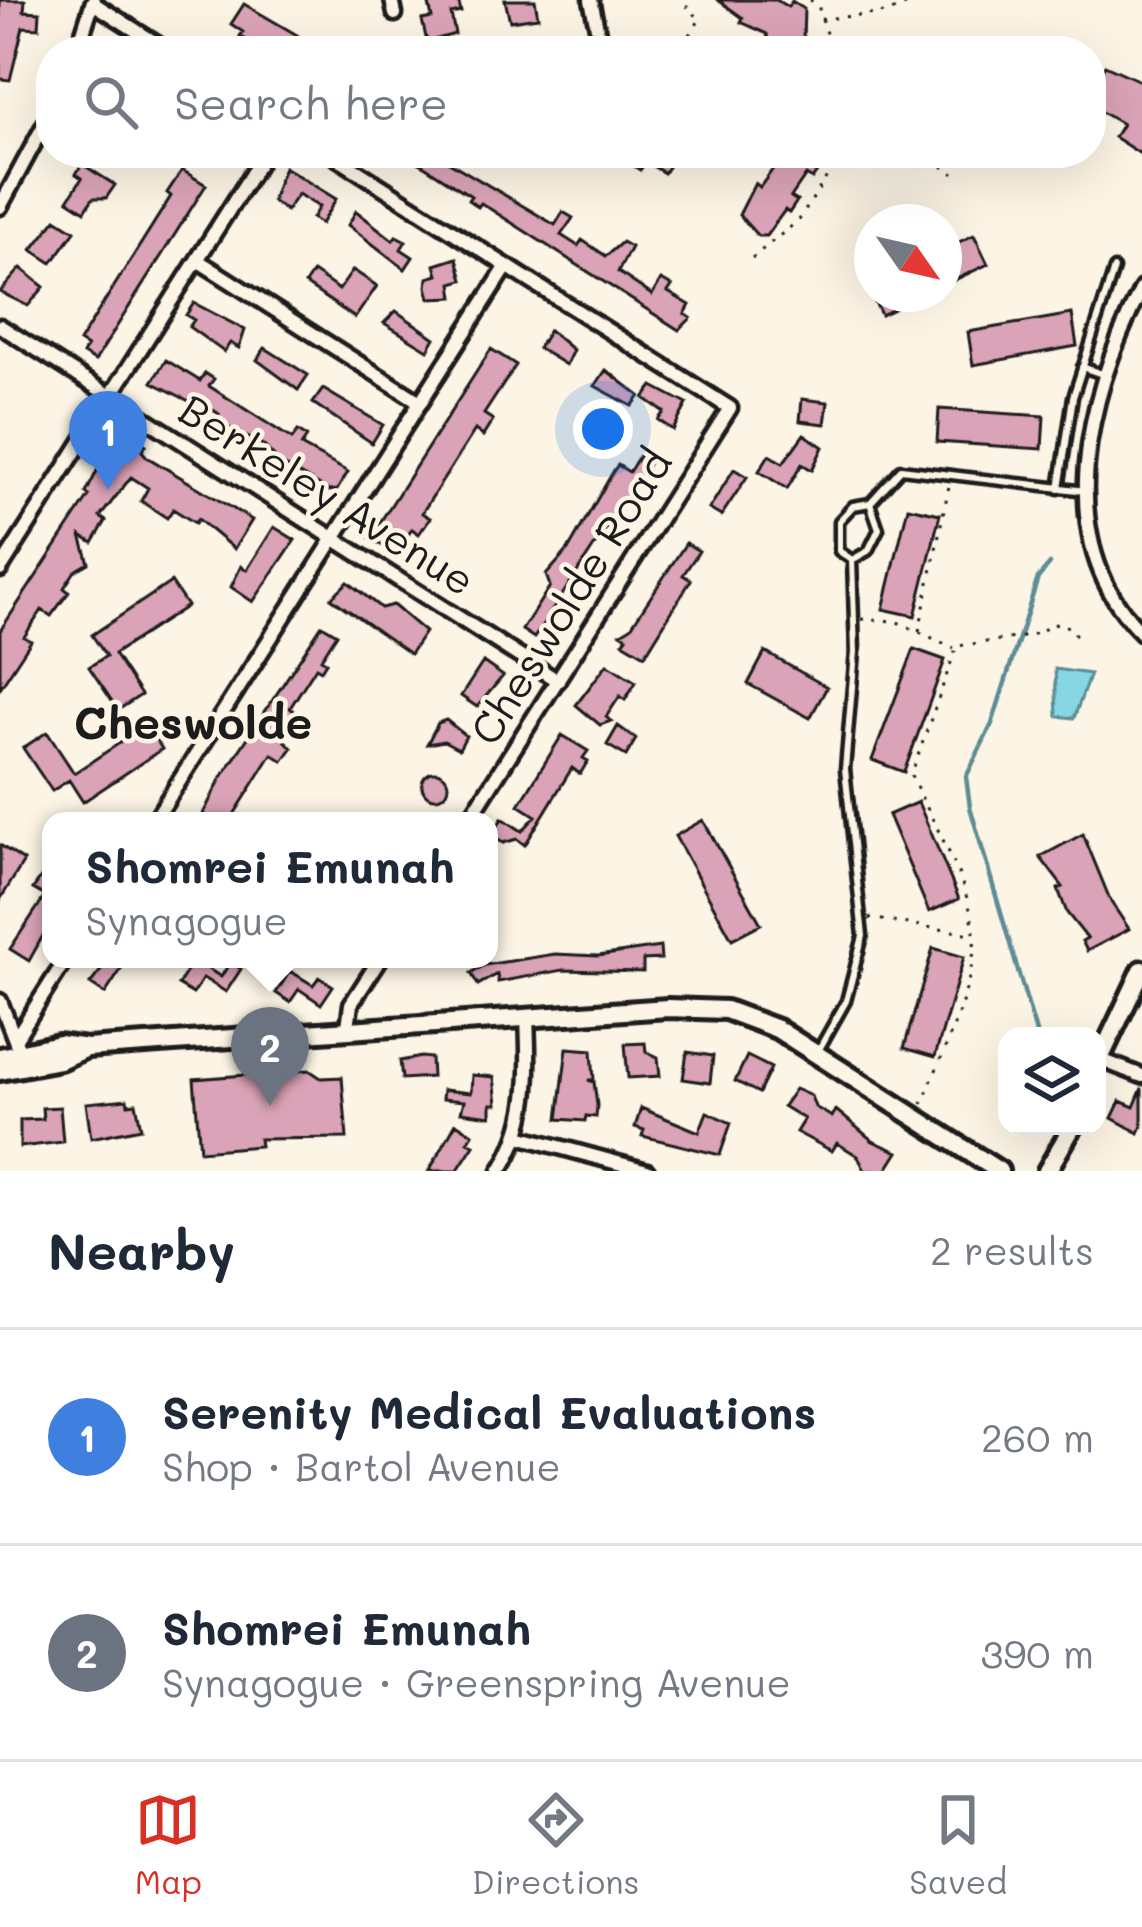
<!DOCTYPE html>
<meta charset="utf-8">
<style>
:root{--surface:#fff;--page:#f2f2f3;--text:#1f2937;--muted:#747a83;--line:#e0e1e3;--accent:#d93025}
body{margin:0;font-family:Mali,sans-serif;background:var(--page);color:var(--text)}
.controls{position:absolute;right:36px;bottom:36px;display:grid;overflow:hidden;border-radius:24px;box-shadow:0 12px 48px #0002}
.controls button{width:108px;height:108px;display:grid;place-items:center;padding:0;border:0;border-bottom:3px solid var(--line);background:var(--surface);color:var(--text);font:60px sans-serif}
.compass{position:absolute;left:854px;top:204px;width:108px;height:108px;border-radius:50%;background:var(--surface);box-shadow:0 12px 48px #0002;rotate:124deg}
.you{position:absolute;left:603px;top:429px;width:42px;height:42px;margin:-30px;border:9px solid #fff;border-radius:50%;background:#1a73e8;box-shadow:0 0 0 18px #1a73e833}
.badge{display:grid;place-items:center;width:78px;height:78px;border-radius:50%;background:var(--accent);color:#fff;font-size:39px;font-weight:700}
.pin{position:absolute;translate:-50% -99px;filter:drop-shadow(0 3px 6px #0008)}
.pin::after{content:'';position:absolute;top:63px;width:42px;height:36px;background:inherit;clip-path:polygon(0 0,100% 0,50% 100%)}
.popup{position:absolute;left:42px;top:812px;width:456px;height:156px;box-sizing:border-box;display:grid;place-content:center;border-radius:24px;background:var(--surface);filter:drop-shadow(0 3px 9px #0005);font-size:39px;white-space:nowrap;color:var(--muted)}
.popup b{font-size:45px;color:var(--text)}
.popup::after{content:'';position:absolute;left:50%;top:100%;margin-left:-24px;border:24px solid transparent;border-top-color:var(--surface)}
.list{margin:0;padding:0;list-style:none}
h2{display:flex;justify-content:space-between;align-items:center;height:156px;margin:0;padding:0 48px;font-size:51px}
h2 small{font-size:39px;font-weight:400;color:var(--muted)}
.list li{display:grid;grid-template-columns:78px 1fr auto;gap:36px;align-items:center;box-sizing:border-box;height:216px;padding:0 48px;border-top:3px solid var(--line)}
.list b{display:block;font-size:45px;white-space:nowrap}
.list p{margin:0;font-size:39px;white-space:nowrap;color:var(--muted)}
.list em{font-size:39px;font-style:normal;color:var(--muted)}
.icon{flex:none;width:66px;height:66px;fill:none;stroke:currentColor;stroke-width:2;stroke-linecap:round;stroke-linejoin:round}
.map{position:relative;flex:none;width:1142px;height:1171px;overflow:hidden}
.search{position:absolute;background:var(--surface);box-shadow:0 12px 48px #0002;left:36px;right:36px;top:36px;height:132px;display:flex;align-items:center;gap:30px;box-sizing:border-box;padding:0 42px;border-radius:48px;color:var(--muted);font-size:45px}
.sheet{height:588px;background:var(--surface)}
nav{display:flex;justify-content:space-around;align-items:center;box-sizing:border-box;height:168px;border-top:3px solid var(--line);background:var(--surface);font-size:33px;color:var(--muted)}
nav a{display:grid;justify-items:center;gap:6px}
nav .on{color:var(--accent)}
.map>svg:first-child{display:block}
.water{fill:#87d6e4;stroke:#5c8c94;stroke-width:3}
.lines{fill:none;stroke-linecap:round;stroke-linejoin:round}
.stream{stroke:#5c8c94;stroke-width:4.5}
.building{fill:#dba3b7;stroke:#1c1c1c;stroke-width:3}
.lane-casing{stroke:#1c1c1c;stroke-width:15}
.street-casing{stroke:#1c1c1c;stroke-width:21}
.secondary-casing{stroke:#1c1c1c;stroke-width:26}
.path{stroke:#1c1c1c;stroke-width:3;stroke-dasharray:3 9;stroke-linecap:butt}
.lane{stroke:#fcf5e5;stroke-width:6}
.street{stroke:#fcf5e5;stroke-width:12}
.secondary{stroke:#fcf5e5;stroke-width:16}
.labels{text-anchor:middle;stroke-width:9;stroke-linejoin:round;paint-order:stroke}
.street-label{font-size:42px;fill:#1c1c1c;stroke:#fcf5e5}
.neighbourhood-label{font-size:45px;font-weight:bold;fill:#1c1c1c;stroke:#fcf5e5}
</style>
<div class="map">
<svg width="1142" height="1171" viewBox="0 0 1142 1171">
<rect width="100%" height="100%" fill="#fcf5e5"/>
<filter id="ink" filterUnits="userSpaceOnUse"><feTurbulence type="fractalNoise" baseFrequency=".00833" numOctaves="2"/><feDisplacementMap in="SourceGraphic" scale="24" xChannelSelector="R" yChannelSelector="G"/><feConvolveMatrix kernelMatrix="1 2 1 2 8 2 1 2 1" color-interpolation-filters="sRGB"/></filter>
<g filter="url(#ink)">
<path class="water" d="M1055,669l35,5 -16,44 -17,-2z"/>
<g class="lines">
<path class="stream" d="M1037,1036l-67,-229 -4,-30 26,-53 46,-146 12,-14"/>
</g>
<path class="building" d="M0,0h25l-1,11 16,1 -1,16 -16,-1 -13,53 -10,-1z
M428,0h30l3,12 -10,2 4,20 -28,8 -5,-22 10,-2z
M505,0h30l3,17 -28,4z
M718,0h58l12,7 4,-6 12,8 -1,32 7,-1 2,11h-42l-3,-17 -26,-12 2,-4z
M244,4l53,31 19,16h-52l-24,-15 3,-4 -12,-8z
M1105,65l37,17v73l-28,-18 8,-13 -31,-18v-18z
M404,153h30l121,72 8,-13 10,6 -12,17 17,11 4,-6 24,16 16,-14 9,5 -13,25 34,23 9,-15 11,6 -4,6 22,13 -5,9 6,4 -12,12 -198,-127 -3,4 -10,-7 3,-4z
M632,153h45l-13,20 -18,-11 -6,8 -11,-7z
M775,153h36l9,6v9l-8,11 -6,-4 -15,22 6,4 -8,12 -4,-3 -19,26h-8l-19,-21 16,-32 5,4 15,-21 -6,-4z
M82,164l33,21 -9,13h-13l-8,13 -17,-11 14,-22 -6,-4z
M284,167l52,32 -15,25 -9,-6 7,-11 -21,-13 -12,17 -14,-10z
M182,170l24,15 -111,176 -12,-7 4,-7 -8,-5 92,-146 -4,-3z
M356,211l37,29 3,-4 10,5 -5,8 12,8 -8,12 -57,-44z
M56,219l19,12 -23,32 -20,-13z
M974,235l14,29 -44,21v-36z
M457,258l6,22 -11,3 2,14 -24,1 -3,-11 1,-9 10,-3 -3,-10z
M21,268l23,19 -16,19 -28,-14z
M353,270l24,16 -22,32 -50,-34 8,-12 26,18z
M871,294h54l-44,21z
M194,303l51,27 -6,18 -9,-5 -6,9 -35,-25 5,-7 -8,-5z
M396,311l39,27 -7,12 -44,-27z
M1072,314l5,32 -104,19 -5,-33z
M549,330l24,20 -7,15 -28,-17z
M265,348l43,27 -10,15 -41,-30z
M491,349l25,16 -32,49 9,6 -10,16 -8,-6 -53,83 8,5 -11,16 -7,-5 -16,25 -26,-16z
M166,360l34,21 5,-8 9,6 -5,7 83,53 6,-8 9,6 -6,9 47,26 -11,18 -8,1 -49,-28 -17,-18 -48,-24 4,-7 -25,-17 -3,5 -39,-20z
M606,370l34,26 -8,10 -37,-20z
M653,386l34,18 -14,26 -15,-10 6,-8 -20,-14z
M323,389l60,36 -11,18 -59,-40z
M802,399l26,3 -3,22 -25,-3z
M939,409l105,7 -2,33 -105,-7z
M126,432l20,13 -4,6 5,6 105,63 -18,29 -36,-30 -3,4 -22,-14 -6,9 -26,-17 7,-13 -17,-11 -31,40 6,4 -13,22 -12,-7 8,27 -14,8 -11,17 5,4 -18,24 -9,-6 -18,27 7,4 -31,47v-57l89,-135 -3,-3 18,-36z
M804,434l19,13 -11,23 -10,-6 -15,25 -28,-18 10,-16 14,8z
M644,448l10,7 -120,183 -12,-8 28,-44 -4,-11 22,-25 46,-80 4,-5 11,7z
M734,469l13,8 -26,39 -12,-7z
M908,507l32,7 -25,102 -32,-7z
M274,527l21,13 -42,62 -22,-15 10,-21 6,4z
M686,543l13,8 -16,24 8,5 -46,75 -22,-13 4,-5 -6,-4 10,-6z
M171,582l16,24 -73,48 27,41 -23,15 -29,-43 17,-11 -14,-21z
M348,582l33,26 12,-3 32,27 -15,22 -79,-56z
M322,625l15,9 -16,25 5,3 -5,8 -5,-3 -26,41 8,6 -15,24 9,10 -9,13 -11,-7 -42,67h-17l-10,-7 17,-34z
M914,649l31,11 -41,112 -32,-12z
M765,652l62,35 -17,31 -62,-34z
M483,662l20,14 -26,31 -16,-11z
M607,664l29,18 -11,18 -5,-4 -14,21 5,4 -11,4 -24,-20z
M446,720l20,16 -7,13 -15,-8 -17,3 11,-21z
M147,725l15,24 -79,53 -14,-22 -17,11 -29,-43 24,-16 27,41z
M618,726l18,13 -10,17 -19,-11z
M562,735l26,16 -5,7 5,3 -8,13 -8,-6 -47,77 -8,-6 -14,4 -11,-7 10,-18 20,13 14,-15 -17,-11z
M422 785a13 13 0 1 1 26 0a13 13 0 1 1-26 0Z
M918,802l41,97 -30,13 -41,-97z
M703,820l58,104 -29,15 -57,-103z
M1083,834l28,68 18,27 -42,22 -5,-10 5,-3 -20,-25 -9,-24 5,-2 -23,-30z
M0,845l24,16 -24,39z
M44,873l7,4v44l-22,40 -19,-12 35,-53 -12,-7z
M660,947l1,12 -18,1v12l-80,-2 -65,12 -1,-8 -19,11 -7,-12 14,-8 70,-11 43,2z
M933,948l31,9 -29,100 -31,-9z
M110,959h18l-23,35 -15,-10z
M194,960l27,17 9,-15 11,7 -15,23 -23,-14 -10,16 -15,-9z
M290,971l23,14 6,-8 14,9 -12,18 -22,-15 -9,13 -14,-9z
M645,1043l1,9 12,5 2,19 -32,2 -3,-34z
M567,1048l25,2 2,30h-6l6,2 3,23 -1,12 -10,-1 -1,5 -27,-2z
M687,1052l26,4 -3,27 -27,-4z
M747,1056l24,12 -12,25 -24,-12z
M421,1057l10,1 1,19 -30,2 -2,-18z
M309,1070l12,8 21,-1 5,61 -88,1 1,7 -60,5 -6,-72z
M472,1075l22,2 3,27h-6v12l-30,-4 3,-11 -22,-2 1,-9 28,3z
M1142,1088v38l-3,7 -27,-15 8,-17 14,6z
M795,1089l16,7 4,11 17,10 4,-7 37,31 25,11 -12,19h-21l-7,-15 -21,-13 -5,8 -36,-19 8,-13 -21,-13z
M127,1099l1,5 8,-1 5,25 -50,10 -5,-35z
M60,1107l3,35 -43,5v-27l23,-1 -1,-11z
M641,1108l58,24 8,-20 24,11 -11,32 -78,-19 2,-6 -9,-3z
M456,1123l17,11 -5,8 6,3 -17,26h-28z"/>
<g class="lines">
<defs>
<path id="lane" d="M1082,367l23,8
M1059,489l14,-92 41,-128
M870,503l31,-34 185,22
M818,1051l28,-50 17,-65 -18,-167 10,-117 -3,-92 16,-9 11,-22 -9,-26 -17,3 -14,15v30l13,9"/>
<path id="street" d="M392,0l3,14
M591,0l11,51
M93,3l75,48
M77,51l16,-50
M329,153l401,255 -262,413
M0,207l51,-95
M197,260l223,142
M1142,288c-53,103 -94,253 0,345
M0,326l558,355
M0,570l265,-417
M154,821l353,-555
M0,1001l17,44
M348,1027l3,-23 29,-45
M16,1038l50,-79
M1099,1059l43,17
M519,1136l128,35
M500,1171c32,-50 29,-98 27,-155"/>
<path id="secondary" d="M0,1057l59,-13 28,4 581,-40 58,2 51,19 222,142
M1097,1065l45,-95
M0,1071l60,-11 26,-12
M1047,1171l26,-45"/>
</defs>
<use href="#lane" class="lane-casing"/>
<use href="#street" class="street-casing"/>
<use href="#secondary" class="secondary-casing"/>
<path class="path" d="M810,0l8,5 13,46
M821,19l66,-6 30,-13
M690,35l10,-16 -13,-12 4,-7
M922,153l32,21
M752,258l47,-38 43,-67
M862,619l33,2 59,27
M919,631l30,-145
M869,918l103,16
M922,1104c18,-45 56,-124 52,-171 -5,-54 -41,-109 -63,-158l46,-129 72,-10 29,-13 13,5 9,14"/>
<use href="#lane" class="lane"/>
<use href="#street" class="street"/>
<use href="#secondary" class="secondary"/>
</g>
</g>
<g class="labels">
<g class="street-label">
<text transform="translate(327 495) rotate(32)" y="15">Berkeley Avenue</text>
<text transform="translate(571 597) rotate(-58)" y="15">Cheswolde Road</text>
</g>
<g class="neighbourhood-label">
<text x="193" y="739">Cheswolde</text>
</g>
</g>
</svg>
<div class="controls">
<button><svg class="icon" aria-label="layers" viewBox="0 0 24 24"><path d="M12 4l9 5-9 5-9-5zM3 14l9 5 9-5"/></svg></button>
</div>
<svg class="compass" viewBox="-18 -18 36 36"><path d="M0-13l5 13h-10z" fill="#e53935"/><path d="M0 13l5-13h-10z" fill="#747a83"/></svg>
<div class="you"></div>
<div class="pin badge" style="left:108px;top:490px;background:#3f7fe0">1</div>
<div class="pin badge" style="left:270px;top:1106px;background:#6b7280">2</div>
<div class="popup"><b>Shomrei Emunah</b>Synagogue</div>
<div class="search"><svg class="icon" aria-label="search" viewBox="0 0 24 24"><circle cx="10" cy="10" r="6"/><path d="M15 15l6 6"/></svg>Search here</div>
</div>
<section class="sheet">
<h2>Nearby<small>2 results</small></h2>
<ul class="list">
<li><span class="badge" style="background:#3f7fe0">1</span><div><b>Serenity Medical Evaluations</b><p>Shop · Bartol Avenue</p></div><em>260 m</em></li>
<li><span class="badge" style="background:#6b7280">2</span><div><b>Shomrei Emunah</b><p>Synagogue · Greenspring Avenue</p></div><em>390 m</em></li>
</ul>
</section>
<nav>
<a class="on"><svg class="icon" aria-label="map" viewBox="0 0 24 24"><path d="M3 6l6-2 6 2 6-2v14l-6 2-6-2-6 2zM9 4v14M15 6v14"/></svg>Map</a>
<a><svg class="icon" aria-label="directions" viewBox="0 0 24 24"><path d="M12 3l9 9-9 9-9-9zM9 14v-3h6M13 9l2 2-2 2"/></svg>Directions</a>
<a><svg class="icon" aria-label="saved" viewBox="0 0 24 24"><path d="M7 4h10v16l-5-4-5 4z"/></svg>Saved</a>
</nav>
